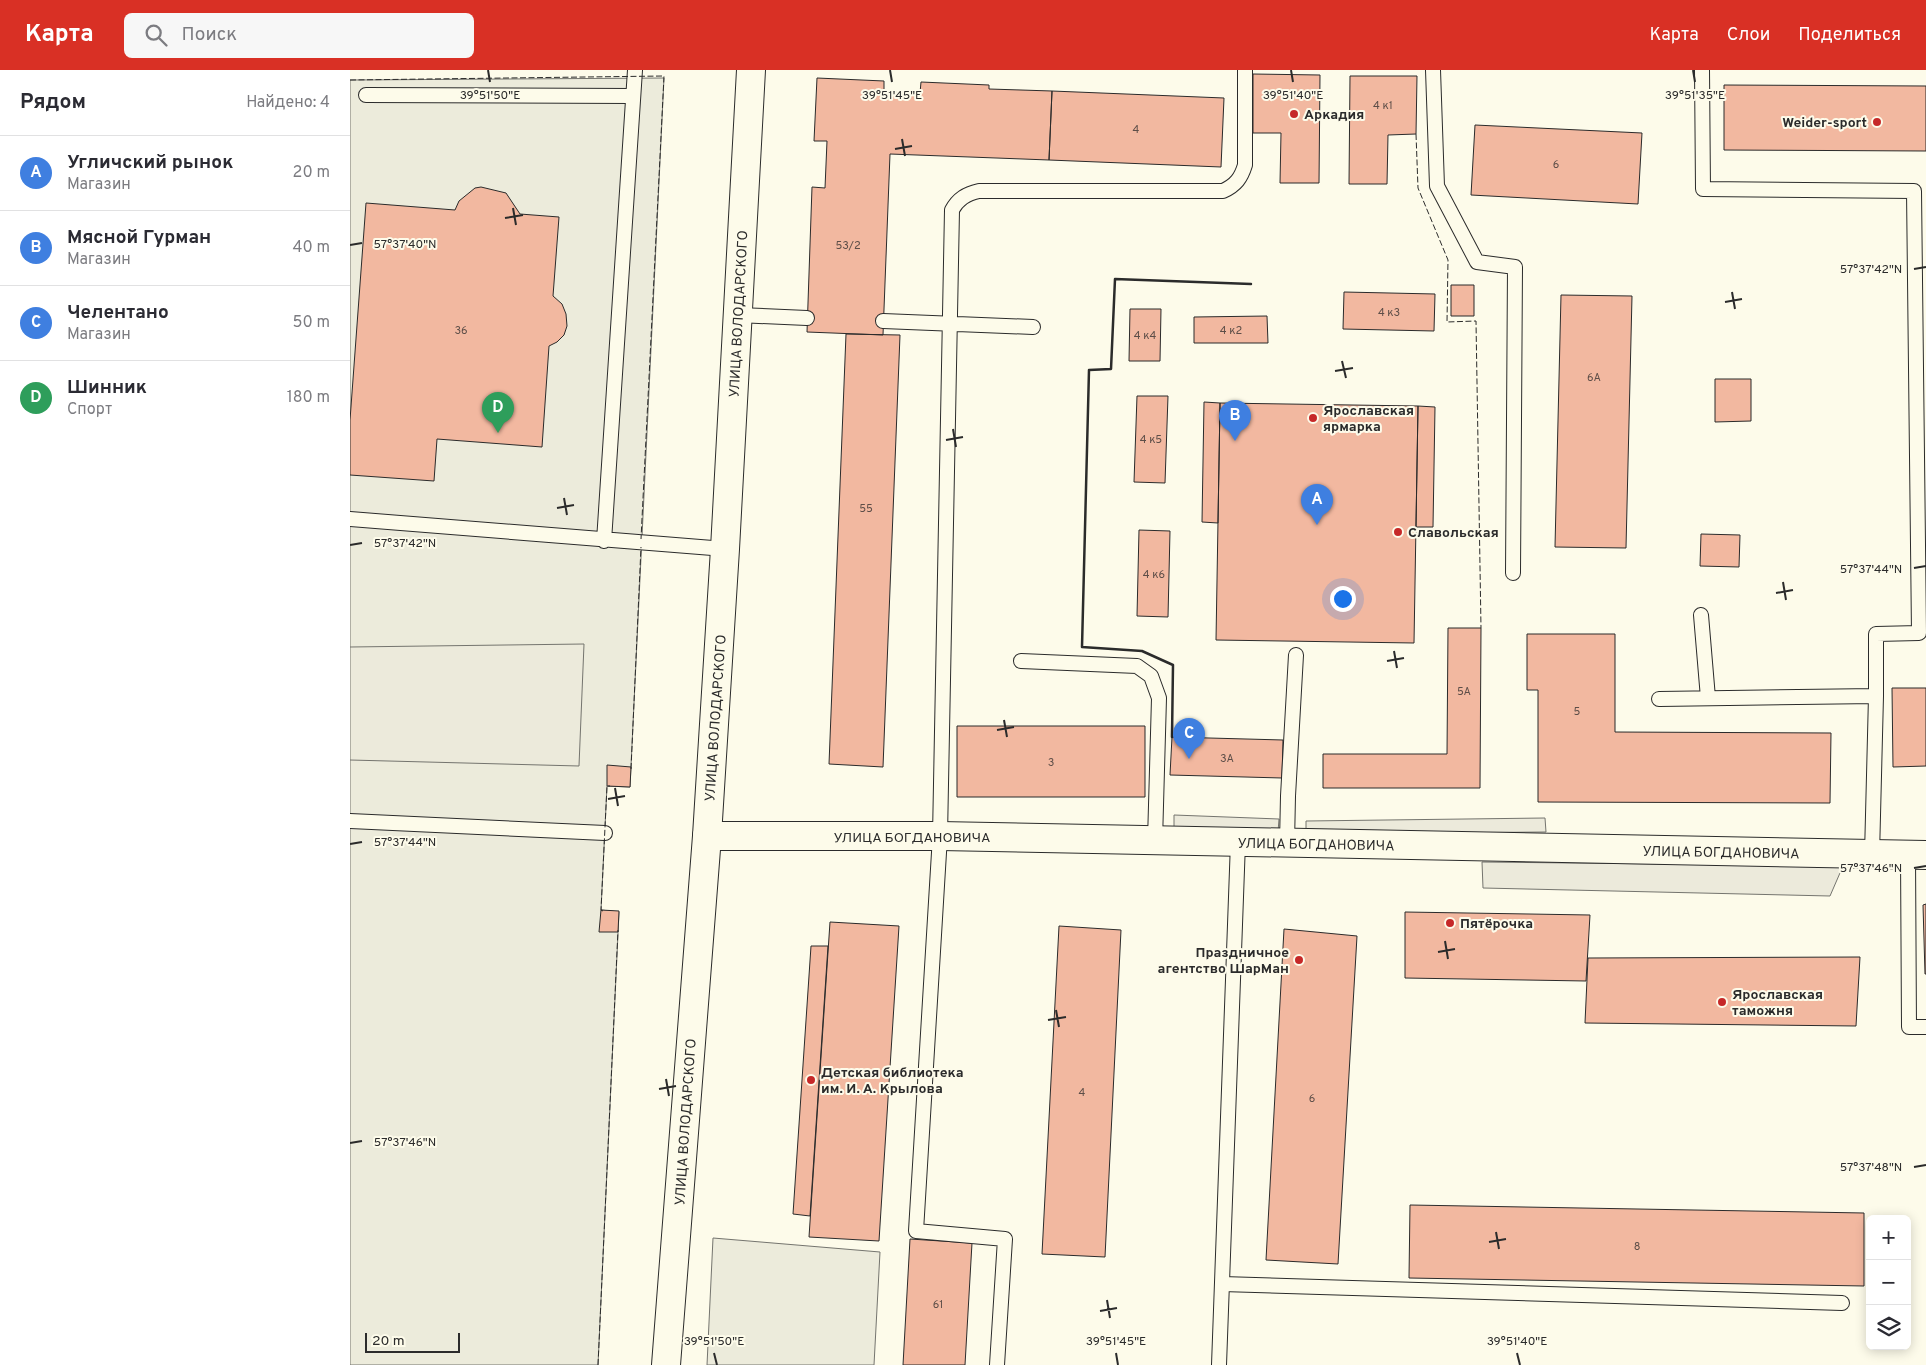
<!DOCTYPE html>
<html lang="ru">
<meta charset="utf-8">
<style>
:root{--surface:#fff;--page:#f7f7f7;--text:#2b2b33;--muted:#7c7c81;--line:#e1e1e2;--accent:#d93025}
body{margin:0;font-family:Overpass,sans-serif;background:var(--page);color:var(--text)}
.controls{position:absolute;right:15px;bottom:15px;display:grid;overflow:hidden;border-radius:8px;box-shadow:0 2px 12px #0003}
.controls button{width:45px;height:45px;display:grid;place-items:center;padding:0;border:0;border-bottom:1px solid var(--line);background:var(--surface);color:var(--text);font:25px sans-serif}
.scale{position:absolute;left:15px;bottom:12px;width:95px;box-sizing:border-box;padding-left:5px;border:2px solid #2b2b2b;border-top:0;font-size:14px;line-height:18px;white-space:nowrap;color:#2b2b2b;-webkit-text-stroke:4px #fdfbea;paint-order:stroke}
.you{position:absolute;left:992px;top:528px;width:18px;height:18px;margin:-12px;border:4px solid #fff;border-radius:50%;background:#1a73e8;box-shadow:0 0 0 8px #1a73e833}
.badge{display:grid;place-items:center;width:32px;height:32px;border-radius:50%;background:var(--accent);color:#fff;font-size:16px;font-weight:700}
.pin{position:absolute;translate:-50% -41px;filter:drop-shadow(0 1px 2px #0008)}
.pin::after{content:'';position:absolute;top:26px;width:18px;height:15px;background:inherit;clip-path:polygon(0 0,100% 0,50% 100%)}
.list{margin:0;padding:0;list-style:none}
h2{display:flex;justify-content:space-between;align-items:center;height:65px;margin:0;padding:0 20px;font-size:21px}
h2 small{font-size:16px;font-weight:400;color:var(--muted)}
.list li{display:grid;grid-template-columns:32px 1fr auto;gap:15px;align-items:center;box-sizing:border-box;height:75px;padding:0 20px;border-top:1px solid var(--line)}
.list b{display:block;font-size:19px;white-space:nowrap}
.list p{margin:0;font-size:16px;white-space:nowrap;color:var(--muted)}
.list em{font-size:16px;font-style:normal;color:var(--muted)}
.icon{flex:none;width:28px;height:28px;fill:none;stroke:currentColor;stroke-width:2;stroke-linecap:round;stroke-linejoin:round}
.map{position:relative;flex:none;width:1576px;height:1295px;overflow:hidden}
header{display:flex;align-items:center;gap:30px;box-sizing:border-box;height:70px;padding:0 25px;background:var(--accent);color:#fff}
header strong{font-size:24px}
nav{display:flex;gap:28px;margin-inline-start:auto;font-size:18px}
.search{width:350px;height:45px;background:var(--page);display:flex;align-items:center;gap:12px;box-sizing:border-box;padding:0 18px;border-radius:8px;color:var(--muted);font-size:19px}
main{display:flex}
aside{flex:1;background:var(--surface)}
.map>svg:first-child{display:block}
.green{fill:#ecebdb;stroke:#74746e}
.parking{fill:#eceadb;stroke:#74746e}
.building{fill:#f2b8a0;stroke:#2b2b2b}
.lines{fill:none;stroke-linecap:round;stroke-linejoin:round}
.lane-casing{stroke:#2b2b2b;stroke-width:16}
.street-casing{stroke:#2b2b2b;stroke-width:30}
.secondary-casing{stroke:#2b2b2b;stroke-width:30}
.lane{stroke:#fdfbea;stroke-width:14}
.street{stroke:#fdfbea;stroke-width:28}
.secondary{stroke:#fdfbea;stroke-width:28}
.fence{stroke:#2b2b2b;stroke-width:1;stroke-dasharray:6 2.5;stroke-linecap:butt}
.wall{stroke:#2b2b2b;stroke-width:2.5}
.ticks{fill:none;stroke:#2b2b2b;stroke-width:2}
.poi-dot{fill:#c62828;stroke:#fdfbea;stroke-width:2}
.labels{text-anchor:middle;stroke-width:4;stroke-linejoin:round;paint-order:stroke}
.number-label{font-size:11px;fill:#5d4e48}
.poi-label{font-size:14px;font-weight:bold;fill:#2b2b2b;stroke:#fdfbea;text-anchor:start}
.street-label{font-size:14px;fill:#2b2b2b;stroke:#fdfbea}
.ticks-label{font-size:12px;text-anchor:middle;fill:#2b2b2b;stroke:#fdfbea;stroke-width:4;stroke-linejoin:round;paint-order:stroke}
</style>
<header>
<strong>Карта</strong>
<div class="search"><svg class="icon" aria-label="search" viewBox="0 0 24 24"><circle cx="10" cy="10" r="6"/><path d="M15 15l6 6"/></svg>Поиск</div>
<nav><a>Карта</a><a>Слои</a><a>Поделиться</a></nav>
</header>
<main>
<aside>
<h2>Рядом<small>Найдено: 4</small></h2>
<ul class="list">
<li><span class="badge" style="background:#3f7fe0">A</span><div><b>Угличский рынок</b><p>Магазин</p></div><em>20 m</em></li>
<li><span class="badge" style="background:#3f7fe0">B</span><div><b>Мясной Гурман</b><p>Магазин</p></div><em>40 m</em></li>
<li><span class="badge" style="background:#3f7fe0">C</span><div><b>Челентано</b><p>Магазин</p></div><em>50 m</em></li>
<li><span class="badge" style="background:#2e9e5b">D</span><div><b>Шинник</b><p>Спорт</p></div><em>180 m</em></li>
</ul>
</aside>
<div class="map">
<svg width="1576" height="1295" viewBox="0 0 1576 1295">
<rect width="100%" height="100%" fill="#fdfbea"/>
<path class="green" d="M314,8l-34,709 -23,-1 -6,124 18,2 -21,453h-248v-1285z
M363,1168l167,14 -6,113h-167z"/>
<path class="parking" d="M234,574l-5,122 -229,-6v-113z
M824,745l105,4 -1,13 -104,-4z
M1195,748l1,14 -240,2v-13z
M1132,792l361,4 -13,30 -347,-8z"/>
<path class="building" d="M903,4l67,1 -1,108h-39l1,-50h-28z
M1000,6h67l-1,58 -28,1 -1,49h-38z
M467,8l67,3v11l36,1 1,-11 68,3v4l63,2 -3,69 -159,-6 -7,181 -76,-3 5,-145 13,1 2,-47h-13z
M1374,15l202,1v65l-202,-1z
M702,21l172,7 -3,69 -172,-7z
M1125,55l167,8 -4,71 -167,-9z
M131,117l25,6 14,21 39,3 -6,79 9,8 4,10 1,12 -3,9 -7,7 -8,4 -7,101 -105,-8 -3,42 -84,-6v-55l16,-217 89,7 4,-9 16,-13z
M1101,215h23v31h-23z
M994,222l91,2 -1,37 -91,-2z
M1211,225l71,1 -6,252 -71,-1z
M780,239h31l-1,52h-31z
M917,246l1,27h-74v-26z
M496,264l54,1 -17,432 -54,-3z
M1365,309h36v42l-36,1z
M787,326h31l-3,87 -31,-1z
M854,332l16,1 -2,120 -16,-1z
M870,333l198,3 -4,237 -198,-3z
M1068,336l17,1 -2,120h-17z
M789,460l31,1 -2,86 -31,-1z
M1351,464l39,1 -1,32 -39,-1z
M1098,558h33l-1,160h-157v-34h124z
M1177,564h88v98l216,1 -1,70 -292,-1v-112h-11z
M1542,618h34v78l-33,1z
M607,656h188v71h-188z
M822,667l111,3 -1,38 -112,-3z
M257,695l24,2 -1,20 -23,-1z
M1576,834v70h-1l-2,-69z
M251,840l18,1 -1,21h-19z
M1055,842l185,3 -4,66 -181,-3z
M480,852l69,4 -20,315 -70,-4z
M709,856l62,4 -16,327 -63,-3z
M934,859l73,7 -19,328 -72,-4z
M461,876h17l-18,270 -17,-2z
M1510,887l-4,69 -271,-3 3,-65z
M1060,1135l454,8v73l-455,-8z
M560,1169l62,4 -7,122h-62z"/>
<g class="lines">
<defs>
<path id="lane" d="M1083,0l4,116 40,76 38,5 -2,306
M1352,0l1,119 211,2 5,442 -43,1v62
M16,25l267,1
M388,245l69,3
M533,251l150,6
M0,449l375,30
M254,471l31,-471
M1351,545l7,83
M671,591l116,5 14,10 8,22 -4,143
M1309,629l217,-3 -4,159
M0,751l255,12
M937,773l1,-47 8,-141
M1558,785l1,172h17
M872,1214l620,19
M647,1295l8,-126 -89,-8 24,-395 12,-626c6,-11 14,-16 27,-19h244c13,-6 18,-13 22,-26v-95
M869,1295l19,-523"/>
<path id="street" d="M357,766h233l986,19"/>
<path id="secondary" d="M316,1295l41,-529 18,-287 26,-479"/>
</defs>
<use href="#lane" class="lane-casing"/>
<use href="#street" class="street-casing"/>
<use href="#secondary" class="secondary-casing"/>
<use href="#lane" class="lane"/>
<use href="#street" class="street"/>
<use href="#secondary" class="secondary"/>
<path class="fence" d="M0,10l314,-4 -23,463
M1066,64l2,54 30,72 -1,62 29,-1 5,307
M281,699l10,-222
M253,841l-2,-1 6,-124h3
M248,1295l20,-435"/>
<path class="wall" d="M822,667l1,-72 -31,-14 -60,-4 7,-277 22,-1 4,-90 136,5"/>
</g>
<path class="ticks" d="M138,0l2,12M540,0l2,12M941,0l2,12M1343,0l2,12M552,69l3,17M545,79l17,-3M163,138l3,17M155,148l18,-3M0,175l12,-2M1564,199l12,-2M1382,222l3,17M1375,232l17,-3M992,291l4,17M985,301l18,-3M603,359l3,18M596,370l17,-3M214,428l3,17M207,438l17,-3M0,475l12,-2M1564,498l12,-2M1433,512l3,18M1426,523l17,-3M1044,581l3,17M1037,591l17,-3M654,650l3,17M647,660l17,-3M265,718l3,18M258,729l17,-3M0,774l12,-2M1564,798l12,-2M1095,871l3,18M1088,882l17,-3M706,940l3,17M698,950l18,-3M316,1009l3,17M309,1019l17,-3M0,1073l12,-2M1564,1097l12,-2M1146,1162l3,17M1139,1172l17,-3M757,1230l3,18M750,1241l17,-3M364,1283l3,12M766,1283l2,12M1167,1283l3,12"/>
<g class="poi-dot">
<circle cx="944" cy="44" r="5"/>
<circle cx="1527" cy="52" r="5"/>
<circle cx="963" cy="348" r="5"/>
<circle cx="1048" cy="462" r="5"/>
<circle cx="1100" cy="853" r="5"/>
<circle cx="949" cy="890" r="5"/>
<circle cx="1372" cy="932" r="5"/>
<circle cx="461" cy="1010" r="5"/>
</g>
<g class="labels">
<g class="number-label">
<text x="1033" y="39">4 к1</text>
<text x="786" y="63">4</text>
<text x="1206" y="98">6</text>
<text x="498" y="179">53/2</text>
<text x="1039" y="246">4 к3</text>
<text x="111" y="264">36</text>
<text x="881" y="264">4 к2</text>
<text x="795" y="269">4 к4</text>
<text x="1244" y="311">6А</text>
<text x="801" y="373">4 к5</text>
<text x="516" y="442">55</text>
<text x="804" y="508">4 к6</text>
<text x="1114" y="625">5А</text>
<text x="1227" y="645">5</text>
<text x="877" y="692">3А</text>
<text x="701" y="696">3</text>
<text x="732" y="1026">4</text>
<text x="962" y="1032">6</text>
<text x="1287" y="1180">8</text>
<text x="588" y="1238">61</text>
</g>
<g class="poi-label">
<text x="954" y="49">Аркадия</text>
<text x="1517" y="57" text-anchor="end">Weider-sport</text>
<text x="973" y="345">Ярославская<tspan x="973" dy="16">ярмарка</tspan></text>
<text x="1058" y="467">Славольская</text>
<text x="1110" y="858">Пятёрочка</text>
<text x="939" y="887" text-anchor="end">Праздничное<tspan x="939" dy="16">агентство ШарМан</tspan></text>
<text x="1382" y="929">Ярославская<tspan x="1382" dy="16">таможня</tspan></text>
<text x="471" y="1007">Детская библиотека<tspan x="471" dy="16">им. И. А. Крылова</tspan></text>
</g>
<g class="street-label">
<text transform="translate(388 244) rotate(-87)" y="5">УЛИЦА ВОЛОДАРСКОГО</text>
<text transform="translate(365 648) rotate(-86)" y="5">УЛИЦА ВОЛОДАРСКОГО</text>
<text x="562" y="772">УЛИЦА БОГДАНОВИЧА</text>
<text transform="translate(966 774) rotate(1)" y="5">УЛИЦА БОГДАНОВИЧА</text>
<text transform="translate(1371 782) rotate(1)" y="5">УЛИЦА БОГДАНОВИЧА</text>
<text transform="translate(335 1052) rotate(-86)" y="5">УЛИЦА ВОЛОДАРСКОГО</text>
</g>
</g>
<g class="ticks-label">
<text x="542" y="29">39°51'45"E</text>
<text x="1345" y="29">39°51'35"E</text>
<text x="140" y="29">39°51'50"E</text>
<text x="943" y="29">39°51'40"E</text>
<text x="55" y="178">57°37'40"N</text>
<text x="1521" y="203">57°37'42"N</text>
<text x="55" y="477">57°37'42"N</text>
<text x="1521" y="503">57°37'44"N</text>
<text x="55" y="776">57°37'44"N</text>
<text x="1521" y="802">57°37'46"N</text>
<text x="55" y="1076">57°37'46"N</text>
<text x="1521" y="1101">57°37'48"N</text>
<text x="364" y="1275">39°51'50"E</text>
<text x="766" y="1275">39°51'45"E</text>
<text x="1167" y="1275">39°51'40"E</text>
</g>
</svg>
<div class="controls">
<button>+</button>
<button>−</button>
<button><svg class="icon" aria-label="layers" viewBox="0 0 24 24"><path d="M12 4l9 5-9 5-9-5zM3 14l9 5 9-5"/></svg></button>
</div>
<div class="scale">20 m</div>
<div class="you"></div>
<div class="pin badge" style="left:967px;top:455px;background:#3f7fe0">A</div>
<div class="pin badge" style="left:885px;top:371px;background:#3f7fe0">B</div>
<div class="pin badge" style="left:839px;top:689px;background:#3f7fe0">C</div>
<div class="pin badge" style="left:148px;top:363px;background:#2e9e5b">D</div>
</div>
</main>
